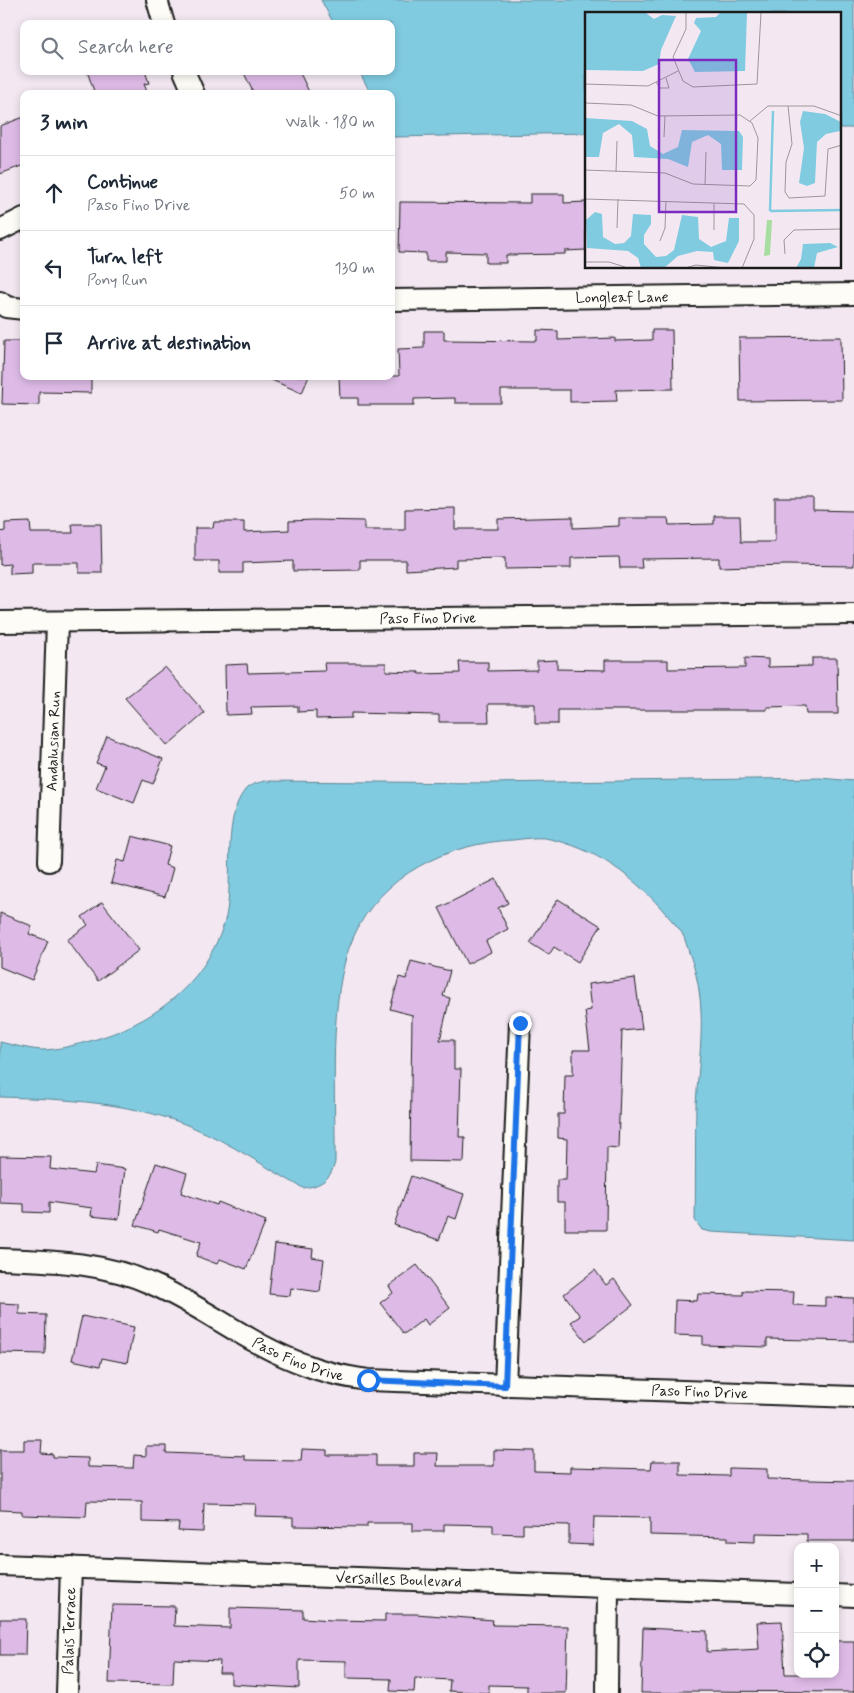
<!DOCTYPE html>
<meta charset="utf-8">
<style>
:root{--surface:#fff;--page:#f2f2f3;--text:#1f2937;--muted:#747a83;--line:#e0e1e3}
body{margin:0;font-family:Mynerve,sans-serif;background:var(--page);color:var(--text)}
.controls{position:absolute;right:15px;bottom:15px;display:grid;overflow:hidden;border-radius:10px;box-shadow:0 2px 8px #0003}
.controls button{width:45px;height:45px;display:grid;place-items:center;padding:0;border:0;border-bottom:1px solid var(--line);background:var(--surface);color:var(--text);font:25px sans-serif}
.stop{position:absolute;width:15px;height:15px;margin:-11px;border:4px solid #1a73e8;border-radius:50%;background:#fff}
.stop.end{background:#1a73e8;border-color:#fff;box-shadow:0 1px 5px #0008}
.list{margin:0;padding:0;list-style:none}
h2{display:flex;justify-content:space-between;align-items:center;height:65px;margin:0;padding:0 20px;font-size:21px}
h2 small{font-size:16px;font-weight:400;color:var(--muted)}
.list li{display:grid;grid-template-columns:32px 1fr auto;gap:15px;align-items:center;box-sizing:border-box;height:75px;padding:0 20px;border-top:1px solid var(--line)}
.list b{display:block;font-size:19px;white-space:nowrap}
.list p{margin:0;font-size:16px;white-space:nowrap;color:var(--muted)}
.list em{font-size:16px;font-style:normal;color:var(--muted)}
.icon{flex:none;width:28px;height:28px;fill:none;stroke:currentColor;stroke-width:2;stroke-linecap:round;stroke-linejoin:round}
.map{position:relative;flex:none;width:854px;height:1693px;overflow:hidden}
.search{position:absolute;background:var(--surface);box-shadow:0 2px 8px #0003;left:20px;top:20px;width:375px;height:55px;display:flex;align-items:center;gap:12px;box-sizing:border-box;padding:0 18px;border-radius:10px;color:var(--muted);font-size:19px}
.panel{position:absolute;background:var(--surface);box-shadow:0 2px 8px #0003;left:20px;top:90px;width:375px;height:290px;border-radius:10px}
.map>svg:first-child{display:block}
.water{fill:#81cbe1;stroke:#598592}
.building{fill:#ddbbe6;stroke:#1c1c1c}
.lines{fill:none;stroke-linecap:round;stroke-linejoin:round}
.street-casing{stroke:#1c1c1c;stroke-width:24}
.street{stroke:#fdfcf7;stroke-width:20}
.route{stroke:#1a73e8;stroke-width:6}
.labels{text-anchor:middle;stroke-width:5;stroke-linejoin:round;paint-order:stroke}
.street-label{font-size:15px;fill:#1c1c1c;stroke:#fdfcf7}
.inset-river{fill:none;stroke:#81cbe1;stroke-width:2.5}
.inset-road{fill:none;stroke:#9d969c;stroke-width:1}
.view{fill:#7b2cbf;fill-opacity:0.15;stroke:#7b2cbf;stroke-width:2.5}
.inset-edge{fill:none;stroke:#1c1c1c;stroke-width:2.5}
</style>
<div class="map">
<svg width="854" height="1693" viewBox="0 0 854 1693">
<rect width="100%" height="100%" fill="#f3e8f2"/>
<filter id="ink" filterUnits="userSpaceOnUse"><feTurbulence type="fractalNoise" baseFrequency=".02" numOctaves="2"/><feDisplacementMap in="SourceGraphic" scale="10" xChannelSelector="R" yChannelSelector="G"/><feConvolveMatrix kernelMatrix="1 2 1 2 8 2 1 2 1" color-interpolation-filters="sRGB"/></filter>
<g filter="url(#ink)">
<path class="water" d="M321,0h533v128h-14v-114h-254v119l-192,4 -3,-5v-38h-20l-12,-23h32v-47h-57z
M820,778l34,3v459l-143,-8 -9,-2 -7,-10c1,-38 0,-77 1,-115 3,-53 13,-98 -6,-150 -3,-7 -4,-15 -8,-22 -4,-6 -10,-12 -15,-18 -31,-37 -72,-68 -122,-77 -10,-1 -22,1 -32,2 -65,3 -133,35 -160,98 -26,59 -17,159 -18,224 -4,17 -14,24 -32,26 -37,-20 -72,-45 -111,-61 -60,-25 -127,-28 -192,-30v-55c13,3 28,7 41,8 16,0 34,-5 49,-9 61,-17 113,-54 134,-117 12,-37 -4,-103 21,-134 5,-6 13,-7 20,-9l225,2z"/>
<path class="building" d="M87,71h58l4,12 -5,1 4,10h-53z
M243,71h56l11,23h-56z
M24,117v48l-24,9v-48z
M530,194h34v9l22,-1v48l-21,1v3l-59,1v8h-20v-10l-40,-1v9h-20v-8l-27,-1 1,-50 130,1z
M537,330l21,1v9l57,-2v3l37,-1v-10h20l1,59 -57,1 1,11 -47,1v-12h-69v13h-46v-5l-41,1v6h-56v-7h-18l-1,-22h60l-1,-27 26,-1v-17h20v9l93,1z
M841,337l1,63 -102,1 -1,-63z
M4,341h20v35h67v17l-52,-1v13l-37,-1z
M262,376h47l-7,17z
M775,498h38v12l41,1v55l-68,-1 -67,2v-9l-78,1 1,9h-22l-1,-11 -48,1v10l-66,1v-11l-49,1v8l-50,3v-10h-46v10l-67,1v-10l-50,2v10h-24v-12h-24v-33h18l1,-6h30v10l45,-2v-9l25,-1 50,1v9h41v-21l50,-1v21h43v-10l75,-2v11l46,-2v-8h49l1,7 45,-1v-8h26l1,26h34z
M30,522l1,11h42l-1,-9h29l1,49h-23v-10h-47v10l-22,1v-10l-10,1v-33l5,-1v-8z
M745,658l23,1v8l44,-1v-8h25l1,56h-32l-1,-8 -38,1v3h-209v14h-23v-20h-47l1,18h-50v-7l-88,-2v5l-35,1v-8l-18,1v-6l-47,1 1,7 -26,1 -1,-50 22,-1 1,9 77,-2 -1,-8h62v8l33,1v2l41,-1 -1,-11h29v9l49,-1v-9l20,-1v9l48,1v-10h63v9l77,-1z
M165,667l40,46 -38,33 -42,-48z
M107,736l56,23 -10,25 -10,-4 -9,23 -38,-15 9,-22 -9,-3z
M132,836l38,10 -5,19 8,3 -8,29 -54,-14 6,-23 8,2z
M496,879l12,24 -10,5 10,21 -22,12 5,11 -24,12 -28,-56z
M558,899l43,27 -23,36 -24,-15 -5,8 -19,-12z
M102,902l37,48 -41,31 -31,-41 21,-15 -6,-8z
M0,913l32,13 -3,8 19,7 -16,39 -32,-13z
M411,961l39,10 -7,25 7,2 -10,42h14v29h7l-2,68h6l-1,25 -54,-1 2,-146 -22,-6 9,-32 7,2z
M635,978l7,51 -20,2 -4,117 -11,-1 -1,83h-41v-28h-8v-22h9l1,-41 -9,-1v-24h6l1,-39h8v-25h17l-5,-39 6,-1 -3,-26z
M0,1156l51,1 -1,12 44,5 2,-9 29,4 -6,50 -28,-3 1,-8 -43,-6v11l-25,-1v-8l-24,-1z
M156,1163l31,10 -6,20 36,12 1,-3 48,19 -20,48 -26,-10 -3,5 -21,-8 5,-14 -42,-13 -1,3 -23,-7z
M411,1176l53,18 -8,25 -8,-3 -9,24 -45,-15z
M275,1244l38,5 -1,8 12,2 -4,33 -29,-4 -1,8 -21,-2z
M417,1265l33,43 -22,17 -4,-6 -20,15 -24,-31 13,-10 -4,-7z
M595,1270l11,15 8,-6 19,26 -47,36 -15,-19 9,-6 -16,-22z
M743,1291l51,1 -1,13 32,1v-9l29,1v43l-87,-2v8l-64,-2v-9l-29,-1 1,-35 22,1 1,-7 45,1z
M0,1303l19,1v10l27,1 -1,39 -45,-1z
M82,1316l52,11 -7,36 -25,-5 -2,8 -28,-6z
M24,1440h18l-1,13 12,1v3l35,1v9l45,1 1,-13 12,1v-10h20v7l79,3v4l56,1 1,-12 25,1v5h49v11h38v-13h24l-1,13h57v-16l40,1v20l36,1v-5l81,2 1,-8h28v14l49,1v-8l38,1v10l87,2v60h-47v-7l-52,-1v9l-27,-1v-4l-78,-2v-17l-56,-1 -1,28 -24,-1v-19l-46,-1v10l-30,-1v-8l-49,-1v7h-31v-8h-46v4l-74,-1v-9l-38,-1 1,-12 -52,-1 -1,29 -25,-1 1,-8 -37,-1v-20l-55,-1 -1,16 -64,-2v-4l-22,-1v-60h24z
M112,1605l63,1 -1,20 56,2v-20l73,2v8l29,2 53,1v-7h31l77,6 -1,5 76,1 -2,67h-39v-7l-38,-1v8l-40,-2 1,-11 -35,-2 -1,14 -24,-1 1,-12 -45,-1v-17l-47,-1v28l-68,-4v-11h-12l1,-12 -46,-2 -1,25 -64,-1z
M0,1619h26l-1,36h-25z
M782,1621l3,53h50v-33h19v51l-174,-1 -1,2h-38l2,-65 64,3v21l52,-3 -2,-27z"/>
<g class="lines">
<defs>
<g id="street">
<path d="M157,0l7,24"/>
<path d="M184,71l10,23"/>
<path d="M0,230l24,-12"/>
<path id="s1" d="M391,300l463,-6"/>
<path d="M0,302l6,5 18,2"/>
<path id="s2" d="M0,622l854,-8"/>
<path id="s3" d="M49,861l8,-239"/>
<path id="s4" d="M0,1259c52,2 103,3 152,25 53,23 99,62 154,81 20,8 41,12 62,15l486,17"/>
<path d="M505,1386l15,-363"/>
<path id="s5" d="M0,1565l798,29"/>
<path d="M835,1595l19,1"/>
<path id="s6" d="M67,1693l4,-126"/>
<path d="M607,1693l1,-105"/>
</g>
</defs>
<use href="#street" class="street-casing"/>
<use href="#street" class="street"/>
</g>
</g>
<g class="lines" filter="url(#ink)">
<path class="route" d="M368,1380l137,6 15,-363"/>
</g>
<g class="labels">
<g class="street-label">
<text dy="5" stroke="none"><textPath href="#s1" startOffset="231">Longleaf Lane</textPath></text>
<text dy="5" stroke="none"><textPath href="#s2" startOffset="428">Paso Fino Drive</textPath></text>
<text dy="5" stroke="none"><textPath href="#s3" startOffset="120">Andalusian Run</textPath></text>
<text dy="5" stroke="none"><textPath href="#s4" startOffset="320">Paso Fino Drive</textPath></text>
<text dy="5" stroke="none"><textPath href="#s4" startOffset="725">Paso Fino Drive</textPath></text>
<text dy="5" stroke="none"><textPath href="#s5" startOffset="399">Versailles Boulevard</textPath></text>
<text dy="5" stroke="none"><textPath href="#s6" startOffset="62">Palais Terrace</textPath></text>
</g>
</g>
<g transform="translate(585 12)">
<rect width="256" height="256" fill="#f3e8f2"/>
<path d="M182,208h5l-2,35 -6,1z" fill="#a7dda1"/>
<path d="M0,1h61l8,6 8,-4 14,1 -15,34 -2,14 -16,7 -58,-1zM135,1h27l-2,58 -50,1 -7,-13 13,-28 -7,-8 2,-5 20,-1zM218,99l22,3 16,8 -1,9 -14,3 -9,8 -2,41 -8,3 -8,-3 5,-35 -4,-26zM0,106l47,3 15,8 3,17 13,8 15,-7 4,-17 57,1 4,6 -1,33h-20l-1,-26 -13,-9 -16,7 -4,25 -20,-8 -34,-2 -2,-22 -13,-11 -16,9 -4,24h-14zM10,200l7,2 1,23 12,7 9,-1 7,-7 2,-22 18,1v9l-7,11v9l12,13 10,-1 8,-6 8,-35 16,2 1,22 12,8 15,-6 3,-23h10v23l-11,22 -14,-3 -1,-8 -16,-1 -19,5 -14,12h-23l-3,-10 -10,-7 -41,-3 -1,-28zM245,231l8,4 -21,6 -3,15h-18l5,-9 2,-15z" fill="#81cbe1"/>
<path class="inset-river" d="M185,199l3,-100M185,199l72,-1"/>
<path class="inset-road" d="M101,1v16l-13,28 10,24 10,6 64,-3 4,-71M71,70l4,6h9l-3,-10M0,72l63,2 30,-15M0,91l46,2 27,11 82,-1 12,8 6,15 -2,42 -6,6 -57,-2 -28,-11 -80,-3M203,94l4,38 -6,18 -1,30 4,6 36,-2 3,-47 14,-4M165,109l18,-15h46l28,10M79,125l1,-21M31,160l1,-31M120,172l1,-32M0,187l159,5 10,11v24l-12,29M32,216l1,-29M129,218v-27M75,229l5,-13 1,-27M200,242l-1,-14 10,-10 48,-1M0,250h24l16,5M100,256l11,-3 30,3"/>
<path class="view" d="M74,48h77v152h-77z"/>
<rect width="256" height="256" class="inset-edge"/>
</g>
</svg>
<div class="controls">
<button>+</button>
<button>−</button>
<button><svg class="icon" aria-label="locate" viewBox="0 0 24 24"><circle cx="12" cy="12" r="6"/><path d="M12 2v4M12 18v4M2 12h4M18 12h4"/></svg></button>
</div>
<div class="stop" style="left:368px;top:1380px"></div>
<div class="stop end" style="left:520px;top:1023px"></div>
<div class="search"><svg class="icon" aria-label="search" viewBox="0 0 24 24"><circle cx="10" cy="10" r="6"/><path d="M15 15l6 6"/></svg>Search here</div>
<section class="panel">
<h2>3 min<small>Walk · 180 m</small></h2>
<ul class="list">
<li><svg class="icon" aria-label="ahead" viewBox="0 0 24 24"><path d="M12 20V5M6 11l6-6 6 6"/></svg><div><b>Continue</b><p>Paso Fino Drive</p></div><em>50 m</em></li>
<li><svg class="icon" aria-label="left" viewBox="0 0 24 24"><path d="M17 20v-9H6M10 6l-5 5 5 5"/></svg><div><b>Turn left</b><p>Pony Run</p></div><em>130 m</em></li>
<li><svg class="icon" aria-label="arrive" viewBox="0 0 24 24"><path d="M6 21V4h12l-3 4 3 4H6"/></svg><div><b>Arrive at destination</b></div></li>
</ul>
</section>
</div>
